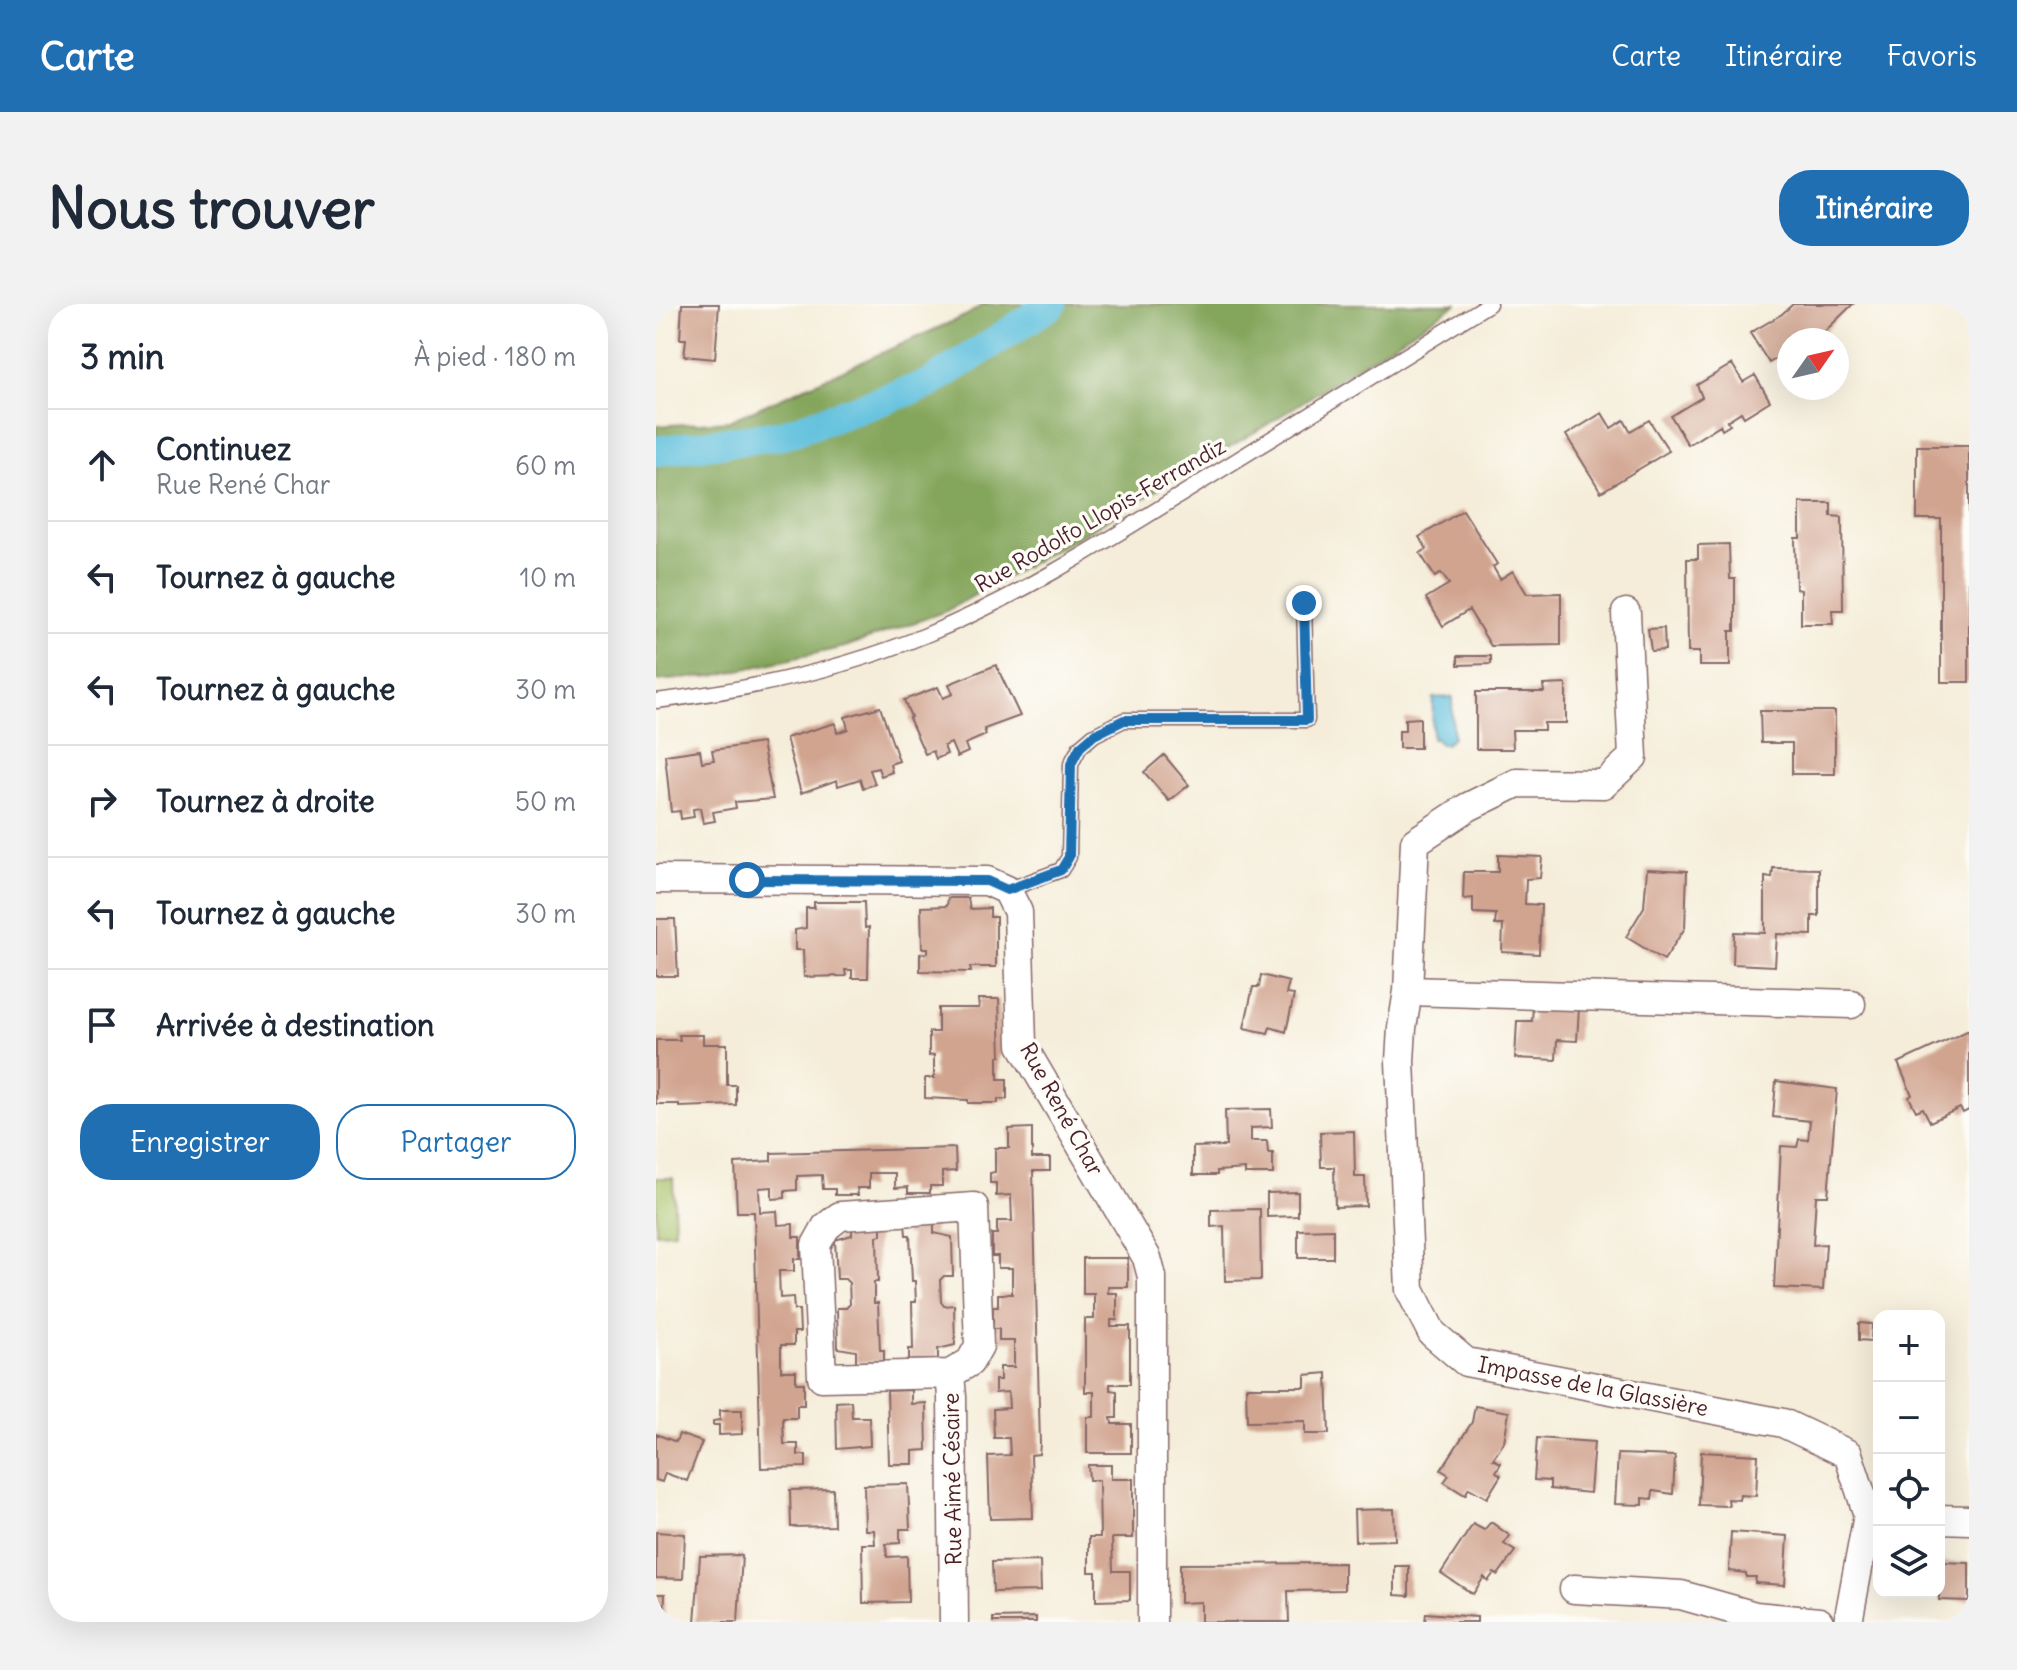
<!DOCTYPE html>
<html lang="fr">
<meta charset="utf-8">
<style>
:root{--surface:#fff;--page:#f2f2f3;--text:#1f2937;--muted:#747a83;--line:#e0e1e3;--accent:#1f6fb2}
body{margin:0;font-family:Delius,sans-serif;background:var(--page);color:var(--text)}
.controls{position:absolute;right:24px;bottom:24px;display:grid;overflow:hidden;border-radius:16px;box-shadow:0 8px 32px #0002}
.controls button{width:72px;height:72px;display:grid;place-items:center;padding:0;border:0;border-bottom:2px solid var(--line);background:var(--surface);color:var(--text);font:40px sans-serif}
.compass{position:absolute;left:1121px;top:24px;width:72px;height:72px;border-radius:50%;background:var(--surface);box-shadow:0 8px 32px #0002;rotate:56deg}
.stop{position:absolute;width:24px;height:24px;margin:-18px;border:6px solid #1f6fb2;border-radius:50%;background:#fff}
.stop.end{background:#1f6fb2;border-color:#fff;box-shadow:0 2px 8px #0008}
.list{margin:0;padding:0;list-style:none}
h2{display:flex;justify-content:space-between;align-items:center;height:104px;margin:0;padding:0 32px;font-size:34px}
h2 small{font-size:26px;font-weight:400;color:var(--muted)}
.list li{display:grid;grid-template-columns:52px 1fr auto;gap:24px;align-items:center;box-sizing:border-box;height:112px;padding:0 32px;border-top:2px solid var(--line)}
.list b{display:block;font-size:30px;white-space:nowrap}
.list p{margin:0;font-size:26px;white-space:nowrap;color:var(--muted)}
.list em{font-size:26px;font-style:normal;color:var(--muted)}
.actions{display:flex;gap:16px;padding:24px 32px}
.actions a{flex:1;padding:18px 0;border:2px solid var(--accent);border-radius:32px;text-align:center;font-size:28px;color:var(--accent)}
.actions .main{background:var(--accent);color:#fff}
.icon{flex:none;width:44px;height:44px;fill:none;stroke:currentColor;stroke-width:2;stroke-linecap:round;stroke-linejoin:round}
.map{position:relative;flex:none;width:1313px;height:1318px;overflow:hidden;border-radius:32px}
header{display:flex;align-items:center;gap:48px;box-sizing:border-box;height:112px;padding:0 40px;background:var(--accent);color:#fff}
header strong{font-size:38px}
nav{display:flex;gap:44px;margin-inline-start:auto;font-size:28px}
.intro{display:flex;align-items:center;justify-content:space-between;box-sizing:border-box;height:192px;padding:0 48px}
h1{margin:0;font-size:56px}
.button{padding:20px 36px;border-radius:32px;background:var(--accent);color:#fff;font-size:28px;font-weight:700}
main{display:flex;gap:48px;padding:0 48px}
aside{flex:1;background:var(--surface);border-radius:32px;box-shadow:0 8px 32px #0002}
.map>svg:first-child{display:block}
.green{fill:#a5c066;stroke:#787048;stroke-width:2}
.forest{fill:#84a65b;stroke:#676243;stroke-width:2}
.water{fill:#5fc0dd;stroke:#547084;stroke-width:2}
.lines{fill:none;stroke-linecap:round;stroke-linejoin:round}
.canal{stroke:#5fc0dd;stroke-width:30}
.building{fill:#d1a490}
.lane-casing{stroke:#866768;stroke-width:17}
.street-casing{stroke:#866768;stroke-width:31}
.lane{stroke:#fff;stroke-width:14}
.street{stroke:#fff;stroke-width:28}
.route{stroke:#1f6fb2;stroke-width:10}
.labels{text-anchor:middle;stroke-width:7;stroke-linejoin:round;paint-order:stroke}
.street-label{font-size:22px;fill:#4a1f2b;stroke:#fdfcf7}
</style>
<header>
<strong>Carte</strong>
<nav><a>Carte</a><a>Itinéraire</a><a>Favoris</a></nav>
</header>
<div class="intro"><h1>Nous trouver</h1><a class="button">Itinéraire</a></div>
<main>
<aside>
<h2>3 min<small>À pied · 180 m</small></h2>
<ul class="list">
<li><svg class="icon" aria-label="ahead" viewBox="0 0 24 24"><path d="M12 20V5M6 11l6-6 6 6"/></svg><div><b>Continuez</b><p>Rue René Char</p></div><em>60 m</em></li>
<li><svg class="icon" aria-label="left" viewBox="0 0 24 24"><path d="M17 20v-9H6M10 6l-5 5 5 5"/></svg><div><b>Tournez à gauche</b></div><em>10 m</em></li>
<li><svg class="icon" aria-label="left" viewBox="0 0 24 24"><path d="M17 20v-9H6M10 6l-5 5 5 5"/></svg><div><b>Tournez à gauche</b></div><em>30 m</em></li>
<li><svg class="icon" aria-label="right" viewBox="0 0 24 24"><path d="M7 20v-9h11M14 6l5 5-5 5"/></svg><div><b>Tournez à droite</b></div><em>50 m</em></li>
<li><svg class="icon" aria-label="left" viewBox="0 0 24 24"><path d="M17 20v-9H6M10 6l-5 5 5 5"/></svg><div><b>Tournez à gauche</b></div><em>30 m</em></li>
<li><svg class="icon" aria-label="arrive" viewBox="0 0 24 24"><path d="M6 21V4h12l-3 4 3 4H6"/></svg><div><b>Arrivée à destination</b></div></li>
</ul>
<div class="actions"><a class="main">Enregistrer</a><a>Partager</a></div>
</aside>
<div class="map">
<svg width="1313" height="1318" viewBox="0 0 1313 1318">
<rect width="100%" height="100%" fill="#fdfcf7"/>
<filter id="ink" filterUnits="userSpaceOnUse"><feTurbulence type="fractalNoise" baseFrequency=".0125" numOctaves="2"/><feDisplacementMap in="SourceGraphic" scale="16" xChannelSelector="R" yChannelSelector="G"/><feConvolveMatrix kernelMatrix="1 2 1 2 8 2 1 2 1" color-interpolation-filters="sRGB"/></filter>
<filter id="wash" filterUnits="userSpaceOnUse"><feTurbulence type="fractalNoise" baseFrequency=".006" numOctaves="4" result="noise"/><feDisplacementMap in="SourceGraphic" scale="32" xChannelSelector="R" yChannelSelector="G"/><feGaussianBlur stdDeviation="1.8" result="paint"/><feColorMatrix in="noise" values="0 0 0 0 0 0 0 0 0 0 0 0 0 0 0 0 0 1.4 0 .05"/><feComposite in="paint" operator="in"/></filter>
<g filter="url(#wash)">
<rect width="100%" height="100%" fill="#f5edd9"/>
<path class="green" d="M0,874h17l2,54 -19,1z"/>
<path class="forest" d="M328,0h472l-191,122 -192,114 -127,71 -101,36 -132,29 -57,5v-255l73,-5 238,-106z"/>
<path class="water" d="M796,393l1,40 -8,7h-5l-5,-6 -3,1 1,-41z"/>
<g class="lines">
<path class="canal" d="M0,147l126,-16 147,-51 123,-80"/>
</g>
<g id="blocks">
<path class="building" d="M26,0h37l-4,55 -31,-3 2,-17h-6z
M1137,0h60l-37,36h-27v11l-20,12 -19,-30 32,-19z
M1076,60l11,18 12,-7 15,26 -26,16 -3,-5 -14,9 3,4 -8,5 -2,-5 -32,20 -17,-29 31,-19 -5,-12z
M946,109l9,15 13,-8 6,11 19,-11 20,31 -68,41 -35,-57z
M1261,142h52v236h-28v-163h-24z
M1144,199h31v13l11,1 1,93h-11l1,14h-32v-34l-5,-1 -1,-51h5z
M807,206l34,54 -4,3 7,12 13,-8 14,23 34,-1v52l-70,1 -22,-36 -26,16 -17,-28 23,-14 -8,-11 -6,4 -15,-24 7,-4 -8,-12z
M1073,240l1,35h5v52h-5v35h-31v-14h-11l-1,-93h11v-14z
M1008,324l1,22 -14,1 -3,-22z
M802,352h33v8l-33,1z
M340,361l24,51 -36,13 2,6 -21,9 3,8 -11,5 -6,-14 -7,3 3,8 -11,5 -3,-8 -8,3 -16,-36 2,-1 -7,-17 34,-13 5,11 10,-4 -4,-10z
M910,380v39h-22v7h-32l1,19h-37v-57h68l-1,-7z
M224,403l19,54 -9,3 2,8 -11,4 -3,-8 -8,2 5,14 -12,4 -3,-9 -22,7 -1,-6 -36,13 -15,-55 49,-15 2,10 11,-4 -3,-12z
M1104,407h75v63h-43v-31h-31z
M764,414v30h-21v-17h6v-12z
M106,439l11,56 -38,3 1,6 -23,4 2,9 -12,2 -3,-15 -7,1 1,8 -13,2 -1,-8 -9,1 -6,-57 35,-5 2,12 12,-2 -2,-10z
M508,451l25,30 -20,16 -25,-29z
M842,551l44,2 -2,21 -14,1 -1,25 16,1 -2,49 -37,-2 1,-27h-8l1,-11 -23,-1v-15l-10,1 1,-27h34z
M1117,564l46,1v47h-7v19l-35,-1 -2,32 -42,-2 1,-32 31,1v-56l7,1z
M991,565l40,2 -2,57 -21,32 -38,-23 18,-30z
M292,594h20l2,11 20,-1v9h6v50h-26l1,5 -51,-1v-17l8,-1v-5h-6l-1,-41 26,-1z
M158,598h50l1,26 4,-1 -1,51h-16v-8h-7l1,6 -42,1 -1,-27h-8v-20l11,-2v-20h8z
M0,615h19l3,57h-22z
M605,671l28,7 -3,12 8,1 -8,37 -16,-5 -2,6 -24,-5 9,-41h6z
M322,695h21l2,57h-3v23h9v20h-9v4h-30v-3l-43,-2v-20h9v-23l-5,1v-24h9v-24h41z
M877,702l46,1 -2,34 -20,-1 -1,20 -41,-2 2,-37h15z
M1313,726v80l-6,3 -3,-5 -30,14 -7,-14 -7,3 -7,-14 3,-2 -14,-32z
M23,731h24v9h24v41h9v20l-57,2v-3h-23v-64h24z
M1120,777l61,8 -9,107h-12l-3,49 13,-1 -3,46 -49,-2 7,-142 16,1 2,-8 9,1 2,-19 -37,-4z
M615,805l1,18 -21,1v13h16l1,12h5v21h-28v-5l-28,2v4h-24v-28l33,-1 -1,-36z
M376,824v30h18v13h-17l7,273 -1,10 -8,1 2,63 -43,1 -2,-63 22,-1 -1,-17h-15l-1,-29 16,-1 -1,-16 -13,1v-13h5v-13h14v-26h-15v-12h-6v-22h5v-13h14v-26h-14v-12h-6v-22h5v-13h15l-1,-26 -15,1v-13h-6v-10l5,-1v-24h14v-19z
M698,827l1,46h10l1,29 -31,1 -1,-40h-13l-1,-35z
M299,844l1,23 -14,1v14h-12v7h-22v-6l-13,1v-15h-26v15h-12l1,7h-23v-6h-12l-1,-14 -25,1v14l-12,1v7l-13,1v-12l-13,1 1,24 17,-1 1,14 15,-1v13h7v22h-6v12h-15l1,27 13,-1 1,13h5l1,22h-6v13h-13v26h15v12h8v22h-7v13h-14l1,26h14v11h8v12l-45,1 -7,-256h-17l-2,-49 36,-2v-8z
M642,888v24l-31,1v-24z
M604,905l1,71 -36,1 -1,-55 -13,1v-17z
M278,918v11l18,4 1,39h-9l-4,4 1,22 3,4 10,-1 1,40 -17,4v11l-29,1v-12h4l-1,-47h4l-1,-21h-3l-2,-46h-4l-1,-12z
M196,920h29v11l-4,1 1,46h-4v21h4l2,47h4v11l-28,1v-11l-18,-3 -1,-40h9l4,-4 -1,-21 -4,-4h-8l-2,-39 17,-5z
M677,925v29h-35v-28z
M427,954h45v29h-20v6h9v27h-6v6h19v58h-20v6l7,1v27h-6l1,6h19v29h-44v-36h7v-25h-9v-73h9v-25h-11z
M1203,1019l13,1 -1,17 -12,-1z
M671,1069l2,61h-24v-13l-58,1 -1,-35h59v-12z
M255,1086v14l15,-1 1,47 -14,1v13h-24l-2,-73z
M195,1097l1,16h17l1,29 -33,3 -1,-47z
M819,1102l34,6 -5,30 -11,17 8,4 -5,9 5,3 -14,23 -18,-10 -4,7 -21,-13 5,-7 -8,-5 31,-48z
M64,1106h22v24l-23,1v-10h-6v-4l7,-1z
M0,1130l20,8 3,-8 23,8 -15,39 -22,-8 -3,9 -6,-2z
M881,1134l57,4 -4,51 -40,-4v-8l-16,-1z
M1045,1148l57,3 -2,41 -16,-1 -1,5 -11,-1 1,7 -30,-1z
M962,1150l57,2 -2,38 -20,-3 -1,8 -9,-1v7l-28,-1z
M432,1161h23v14h22v59h-21l1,33h17v29l-34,1v-29h-7v-35h11l-1,-57h-10z
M252,1180l2,45h-10v14l-14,1 1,13 20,-1 1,46 -45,1 -1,-59h13l-1,-14h-9l-1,-45z
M177,1185l1,37 -43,1 -1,-37z
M738,1205l1,31 -40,1 -1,-31z
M835,1218l19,14 -6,8 11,7 -17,24 -4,-2 -6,8 -4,-4 -11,17 -32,-21 32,-49 11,6z
M0,1228l29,2 -2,45 -27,-1z
M1075,1228l57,4 -3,49 -30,-2 1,-6h-10v-4l-17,-2z
M86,1251l-4,67h-43l5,-66z
M384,1257l1,30 -48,1 -1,-30z
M1284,1258l29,1v38l-30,-1z
M688,1259v27l-56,1 1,31h-88v-20l-21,1v-39z
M739,1262h14v30l-14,-1z
M0,1290h9l-1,26 -8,-1z
M770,1309l51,4v5h-52z
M380,1313v5h-43v-4z"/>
</g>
</g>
<g filter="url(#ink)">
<use href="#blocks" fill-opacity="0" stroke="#866768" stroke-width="2"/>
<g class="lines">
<defs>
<path id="lane" d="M0,397c92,-11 183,-30 270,-66 95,-39 182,-95 269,-149 98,-61 196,-121 294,-182
M351,586l54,-20 8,-13 2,-93 9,-17 14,-12 30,-15h183l-3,-117"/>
<path id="street" d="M970,309l7,144 -29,27 -87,-1 -49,24 -53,35 -7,149 -6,37 -2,33 10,229 22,43 34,29 317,61 65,31 20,61 -20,107
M0,575l331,2 20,9 11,22 4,133 125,213 5,19v345
M752,687l443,13
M318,903l5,139 -9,16 -20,12 -128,3 -6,-132 10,-18 14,-11z
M294,1070l2,23 2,225
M1283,1215l30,1
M918,1285l107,6 74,21 64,6"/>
</defs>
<use href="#lane" class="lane-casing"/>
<use href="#street" class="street-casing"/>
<use href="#lane" class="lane"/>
<use href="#street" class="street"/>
</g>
</g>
<g class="lines" filter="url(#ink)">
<path class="route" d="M91,576l240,1 20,9 54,-20 8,-13 2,-93 9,-17 14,-12 30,-15h183l-3,-117"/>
</g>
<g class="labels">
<g class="street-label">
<text transform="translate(444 211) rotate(-30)" y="8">Rue Rodolfo Llopis-Ferrandiz</text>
<text transform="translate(406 805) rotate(61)" y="8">Rue René Char</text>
<text transform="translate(937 1082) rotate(11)" y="8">Impasse de la Glassière</text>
<text transform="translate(296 1175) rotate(-91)" y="8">Rue Aimé Césaire</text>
</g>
</g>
</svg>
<div class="controls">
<button>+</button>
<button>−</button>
<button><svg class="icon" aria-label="locate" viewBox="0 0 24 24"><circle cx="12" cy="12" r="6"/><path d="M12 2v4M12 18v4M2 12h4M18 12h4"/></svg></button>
<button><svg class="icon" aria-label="layers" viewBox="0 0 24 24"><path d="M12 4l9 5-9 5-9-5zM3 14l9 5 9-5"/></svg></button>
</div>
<svg class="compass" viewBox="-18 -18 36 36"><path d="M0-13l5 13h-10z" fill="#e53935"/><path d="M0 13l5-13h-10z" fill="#747a83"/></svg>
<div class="stop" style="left:91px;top:576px"></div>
<div class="stop end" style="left:648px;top:299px"></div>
</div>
</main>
